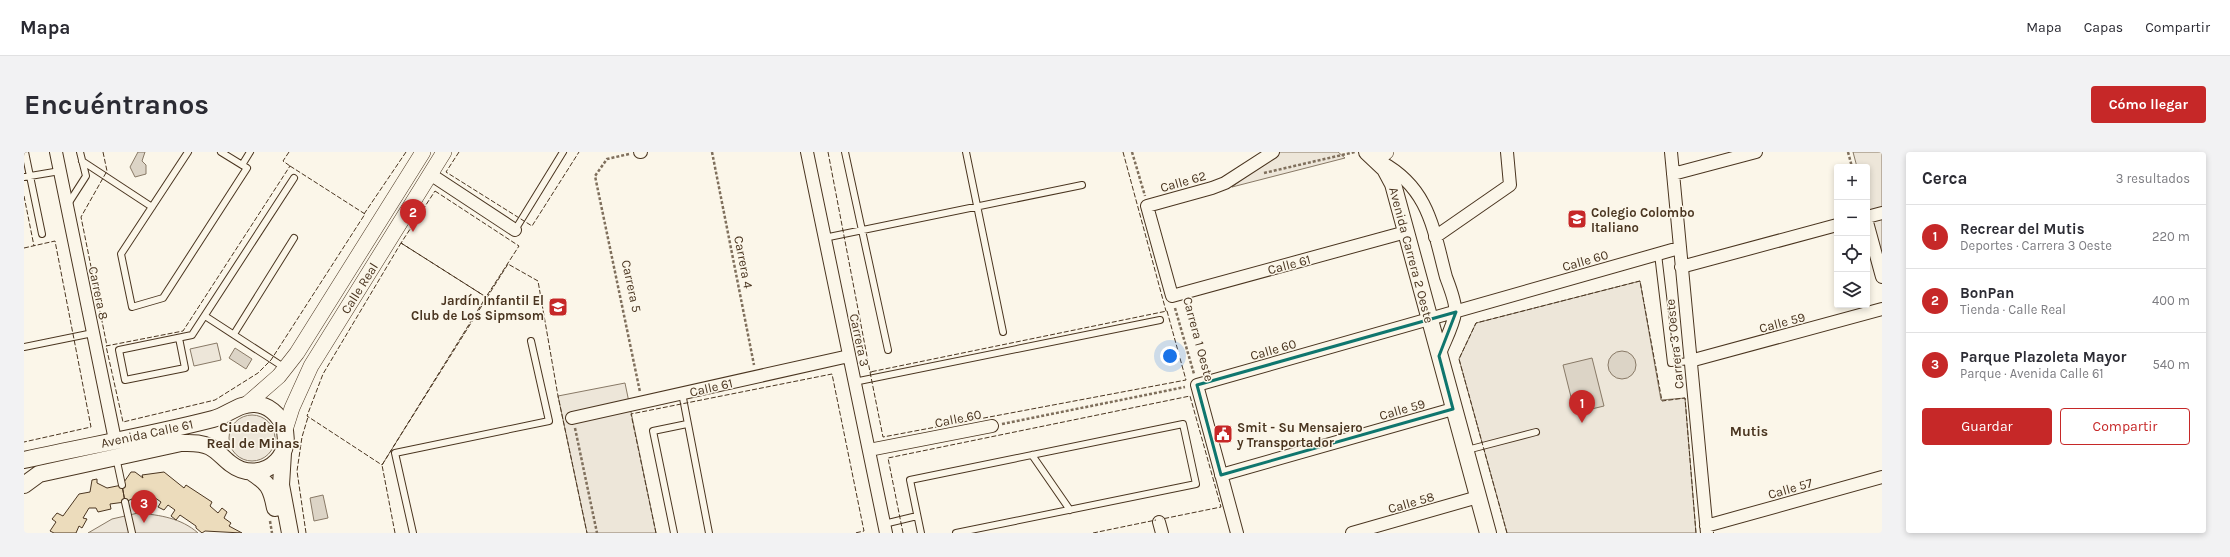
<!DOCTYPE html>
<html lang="es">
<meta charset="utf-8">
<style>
:root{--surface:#fff;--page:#f2f2f3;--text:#2b2b33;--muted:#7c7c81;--line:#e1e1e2;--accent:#c62828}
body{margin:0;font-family:Karla,sans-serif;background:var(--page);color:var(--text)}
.controls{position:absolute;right:12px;top:12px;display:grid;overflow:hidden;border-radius:4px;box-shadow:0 2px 6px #0003}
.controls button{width:36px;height:36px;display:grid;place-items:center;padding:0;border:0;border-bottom:1px solid var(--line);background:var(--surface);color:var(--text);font:20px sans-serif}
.you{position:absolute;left:1146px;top:204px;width:14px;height:14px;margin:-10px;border:3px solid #fff;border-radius:50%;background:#1a73e8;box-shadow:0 0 0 6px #1a73e833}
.badge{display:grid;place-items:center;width:26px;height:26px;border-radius:50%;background:var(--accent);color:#fff;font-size:13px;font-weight:700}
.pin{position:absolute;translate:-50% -33px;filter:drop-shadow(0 1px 2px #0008)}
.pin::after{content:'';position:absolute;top:21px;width:14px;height:12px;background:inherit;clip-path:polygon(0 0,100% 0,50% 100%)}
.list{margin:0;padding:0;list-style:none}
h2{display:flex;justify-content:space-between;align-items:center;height:52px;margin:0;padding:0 16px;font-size:17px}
h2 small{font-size:13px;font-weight:400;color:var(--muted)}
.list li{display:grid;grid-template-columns:26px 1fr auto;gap:12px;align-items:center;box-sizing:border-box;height:64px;padding:0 16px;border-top:1px solid var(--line)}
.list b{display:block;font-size:15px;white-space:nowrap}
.list p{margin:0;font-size:13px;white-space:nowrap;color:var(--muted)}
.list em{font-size:13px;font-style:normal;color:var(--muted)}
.actions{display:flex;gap:8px;padding:12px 16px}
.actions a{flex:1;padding:9px 0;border:1px solid var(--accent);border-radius:4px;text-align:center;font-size:14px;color:var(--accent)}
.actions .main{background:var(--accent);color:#fff}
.icon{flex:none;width:22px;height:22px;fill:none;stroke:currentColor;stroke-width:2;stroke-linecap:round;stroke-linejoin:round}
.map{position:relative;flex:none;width:1858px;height:381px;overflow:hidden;border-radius:4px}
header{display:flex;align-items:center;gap:24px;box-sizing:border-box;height:56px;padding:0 20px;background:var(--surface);border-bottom:1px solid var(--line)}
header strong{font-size:19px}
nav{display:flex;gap:22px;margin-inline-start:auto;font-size:14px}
.intro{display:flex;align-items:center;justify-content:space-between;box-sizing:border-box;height:96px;padding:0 24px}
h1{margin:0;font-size:28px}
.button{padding:10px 18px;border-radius:4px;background:var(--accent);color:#fff;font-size:14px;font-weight:700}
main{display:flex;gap:24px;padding:0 24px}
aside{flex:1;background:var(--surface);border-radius:4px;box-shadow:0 2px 6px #0003}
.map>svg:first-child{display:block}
.green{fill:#ede6d9;stroke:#887966}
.water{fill:#dcd4c6;stroke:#887966}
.building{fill:#ecdcbc;stroke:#4a3520}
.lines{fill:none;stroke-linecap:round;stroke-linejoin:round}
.service-casing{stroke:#4a3520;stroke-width:8}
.minor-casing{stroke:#4a3520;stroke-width:14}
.tertiary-casing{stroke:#4a3520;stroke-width:16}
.secondary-casing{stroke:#4a3520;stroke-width:18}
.path{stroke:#7f6f5c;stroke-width:2.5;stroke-dasharray:3 2;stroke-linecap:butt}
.service{stroke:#fbf6e9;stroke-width:6}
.minor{stroke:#fbf6e9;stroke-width:12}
.tertiary{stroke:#fbf6e9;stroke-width:15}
.secondary{stroke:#fbf6e9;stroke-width:16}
.fence{stroke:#4a3520;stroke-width:1;stroke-dasharray:5 2;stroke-linecap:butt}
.marked{fill:none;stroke:#0f766e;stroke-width:3;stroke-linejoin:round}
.labels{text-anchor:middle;stroke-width:3;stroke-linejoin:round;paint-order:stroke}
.street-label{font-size:13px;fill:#4a3520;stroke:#fbf6e9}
.poi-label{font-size:13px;font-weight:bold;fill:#4a3520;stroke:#fbf6e9;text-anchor:start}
.neighbourhood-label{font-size:14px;font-weight:bold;fill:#4a3520;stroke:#fbf6e9}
</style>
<header>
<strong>Mapa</strong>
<nav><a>Mapa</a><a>Capas</a><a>Compartir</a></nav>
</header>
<div class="intro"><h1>Encuéntranos</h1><a class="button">Cómo llegar</a></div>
<main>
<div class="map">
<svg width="1858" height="381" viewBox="0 0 1858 381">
<rect width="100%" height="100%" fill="#fbf6e9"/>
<path class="green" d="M1253,0h61l7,6 -113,29z
M1829,0h29v105l-15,-53v-37h-10z
M1616,129l21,119 24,-2 11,135h-189l-48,-174 17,-36z
M193,191l4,17 -27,6 -4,-17z
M601,231l31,150h-69l-29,-137z
M205 286a23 23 0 1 1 46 0a23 23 0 1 1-46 0Z
M114,361c22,2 43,5 60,20h-110l24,-14z"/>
<path class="water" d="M114,0h7l-3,9 4,4v9l-11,3 -5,-10z
M211,196l17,11 -6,10 -17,-11z
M1584 213a14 14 0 1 1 28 0a14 14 0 1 1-28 0Z
M1568,206l12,48 -29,7 -12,-48z
M299,343l5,23 -14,3 -4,-23z"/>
<path class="building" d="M107,320h4l8,6 -1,-3 22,-3 20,16 2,-3 26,17 -2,4 8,7 4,-5 5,4 -3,6 7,5 -2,3 13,7 -37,-2 -3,2 -6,-5v-2l-16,-11 -4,5 -5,-4 4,-6 -7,-5 -4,5 -6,-3 3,-5 -10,-7 -9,2 1,4 -10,3 -1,-5 -7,3 -3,-17z
M73,327v4l10,5 15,-3 3,17 -15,2 1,5 -13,3 -2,-4h-7l-6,10 4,1 -5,9 -3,-2 -3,7h-22l-4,-2 6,-9 -4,-3 5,-6 6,3 16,-22 11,-2 2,-12z"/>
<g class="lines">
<defs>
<path id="service" d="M1,0l17,82
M164,0l-67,102 11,53 31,-9 84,-130 -26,-16
M821,0l43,198
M942,0l37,180
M58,9l70,46
M218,13l8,-13
M0,25l36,-6
M44,52l18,-28 -6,-24
M491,78l48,-78
M800,86l258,-53
M1634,102l13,109 19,-2
M181,164l80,52
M210,182l60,-96
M155,186l6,30 -60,12 -6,-30 73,-15 102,-157
M0,195l69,-14
M830,230l306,-62
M658,241l27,140
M1443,298l69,-18
M1008,303l38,55
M92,305l6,28
M101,350l7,31
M860,372l33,-8
M389,381l-18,-80 154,-32 -18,-80
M650,381l-21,-102 34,-7
M897,381l-11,-53 273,-56 13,60 -240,49"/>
<path id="minor" d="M32,0l59,288
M616,0h1
M783,0l79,381
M1249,0l-48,31 -13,5 -65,18 25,90 234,-64
M1647,0l36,381
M1357,10c48,26 52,66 65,115 3,8 11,28 9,36 -2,14 -11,29 -16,43
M406,22l85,56
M1649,22l83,-22
M1843,65l15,-4
M1843,70l15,55
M1411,85l75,-52 -3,-33
M1657,115l156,-42
M1666,209l192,-52
M548,266l277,-62
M845,298l123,-24
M1197,323l232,-66
M1135,370l3,11
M1682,374l176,-49
M1213,381l-40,-148 482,-137
M1328,381l126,-36"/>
<path id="tertiary" d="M1352,8l10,-8
M223,252l32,-28 18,-23 126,-201
M261,278l7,-22 19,-42 133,-214"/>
<path id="secondary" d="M1343,0l18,17 8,15 95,349
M259,301l-2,32 9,48
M0,308c63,-14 127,-25 189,-41 15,-4 26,-16 42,-15 27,2 41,37 22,57 -12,13 -32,14 -46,3 -7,-5 -13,-13 -21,-17 -9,-5 -19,-4 -29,-4l-142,31 -15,11
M227,320c17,11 20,15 24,36"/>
</defs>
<use href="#service" class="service-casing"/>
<use href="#minor" class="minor-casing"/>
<use href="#tertiary" class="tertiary-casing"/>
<use href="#secondary" class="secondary-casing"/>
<path class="path" d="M688,0l42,213
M1108,0l13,44
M1824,0l4,15
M605,2l-22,5 -12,17 45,216
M1240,21l91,-21
M1151,156l19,66
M978,272l183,-37
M551,276l22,105
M246,369l2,12"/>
<use href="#service" class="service"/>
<use href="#minor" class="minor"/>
<use href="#tertiary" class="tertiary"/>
<use href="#secondary" class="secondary"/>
<path class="fence" d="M79,0l4,19 -26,46 26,129
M265,0l-6,9 7,5
M435,0l-13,20 86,54 47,-74
M804,0l42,220h2
M1099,0l43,159
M266,14l75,48 -94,146 -13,13 -43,27 -92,22 -17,-76 77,-15z
M411,39l84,55 -33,51 -85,-54z
M0,44l10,50
M340,62l42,-62
M377,91l85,54 -104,168 -75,-49 16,-42z
M0,96l31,-7 36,186 -67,15
M1143,159l19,69 -303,57 -13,-65z
M282,381l-9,-62 5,-34 6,-20
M371,381l-13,-68 126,-201 30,17 20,115 29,137
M632,381l-25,-119 201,-40 32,157 -9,2
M879,381l-15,-75 302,-62 31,111 -59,12
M1069,381l63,-13
M1483,381l-48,-174 17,-36 164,-42 22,120 23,-3 11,135"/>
</g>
<path class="marked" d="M1432,160l-17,44 14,53 -232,66 -24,-90z"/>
<defs>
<symbol id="school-square" viewBox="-11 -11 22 22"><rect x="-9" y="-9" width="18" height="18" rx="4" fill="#c62828" stroke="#fbf6e9"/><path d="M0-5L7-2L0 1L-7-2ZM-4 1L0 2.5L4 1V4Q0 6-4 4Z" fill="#fff"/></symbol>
<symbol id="civic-square" viewBox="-11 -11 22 22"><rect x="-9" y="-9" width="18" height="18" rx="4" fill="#c62828" stroke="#fbf6e9"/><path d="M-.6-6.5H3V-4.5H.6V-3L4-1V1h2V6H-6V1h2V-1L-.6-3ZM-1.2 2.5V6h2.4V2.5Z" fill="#fff"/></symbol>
</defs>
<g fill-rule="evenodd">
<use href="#school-square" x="1542" y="56" width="22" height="22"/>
<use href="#school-square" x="523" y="144" width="22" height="22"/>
<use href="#civic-square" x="1188" y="271" width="22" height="22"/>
</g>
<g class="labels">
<g class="street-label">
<text transform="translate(1159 29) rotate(-16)" y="5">Calle 62</text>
<text transform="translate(1388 103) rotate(75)" y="5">Avenida Carrera 2 Oeste</text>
<text transform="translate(1561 108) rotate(-16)" y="5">Calle 60</text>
<text transform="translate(720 110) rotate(79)" y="5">Carrera 4</text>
<text transform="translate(1265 112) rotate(-15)" y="5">Calle 61</text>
<text transform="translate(608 134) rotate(78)" y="5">Carrera 5</text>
<text transform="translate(335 136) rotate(-58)" y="5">Calle Real</text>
<text transform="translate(75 141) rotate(78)" y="5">Carrera 8</text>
<text transform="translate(1758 170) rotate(-15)" y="5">Calle 59</text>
<text transform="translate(1175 187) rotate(75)" y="5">Carrera 1 Oeste</text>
<text transform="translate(836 188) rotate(78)" y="5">Carrera 3</text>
<text transform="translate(1650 192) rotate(-96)" y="5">Carrera 3 Oeste</text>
<text transform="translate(1249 197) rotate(-16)" y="5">Calle 60</text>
<text transform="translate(687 235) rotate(-13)" y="5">Calle 61</text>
<text transform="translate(1378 257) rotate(-16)" y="5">Calle 59</text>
<text transform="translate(934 266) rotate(-11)" y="5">Calle 60</text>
<text transform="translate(123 281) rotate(-12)" y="5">Avenida Calle 61</text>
<text transform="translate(1766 336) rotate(-16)" y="5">Calle 57</text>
<text transform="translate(1387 350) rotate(-16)" y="5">Calle 58</text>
</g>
<g class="poi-label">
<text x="1567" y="65">Colegio Colombo<tspan x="1567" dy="15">Italiano</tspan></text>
<text x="520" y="153" text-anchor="end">Jardín Infantil El<tspan x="520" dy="15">Club de Los Sipmsom</tspan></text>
<text x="1213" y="280">Smit - Su Mensajero<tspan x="1213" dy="15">y Transportador</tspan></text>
</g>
<g class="neighbourhood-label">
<text x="229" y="280">Ciudadela<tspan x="229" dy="16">Real de Minas</tspan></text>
<text x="1725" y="284">Mutis</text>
</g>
</g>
</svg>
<div class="controls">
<button>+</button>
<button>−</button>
<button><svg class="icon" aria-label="locate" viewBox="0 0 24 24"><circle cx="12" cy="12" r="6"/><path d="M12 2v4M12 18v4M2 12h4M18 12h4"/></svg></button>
<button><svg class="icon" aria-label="layers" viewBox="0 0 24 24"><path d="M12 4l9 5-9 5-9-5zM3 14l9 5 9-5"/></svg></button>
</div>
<div class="you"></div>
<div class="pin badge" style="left:1558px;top:271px">1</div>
<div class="pin badge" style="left:389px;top:80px">2</div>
<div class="pin badge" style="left:120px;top:371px">3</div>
</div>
<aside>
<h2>Cerca<small>3 resultados</small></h2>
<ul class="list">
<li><span class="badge">1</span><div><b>Recrear del Mutis</b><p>Deportes · Carrera 3 Oeste</p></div><em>220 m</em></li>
<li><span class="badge">2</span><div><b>BonPan</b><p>Tienda · Calle Real</p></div><em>400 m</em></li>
<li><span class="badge">3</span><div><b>Parque Plazoleta Mayor</b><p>Parque · Avenida Calle 61</p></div><em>540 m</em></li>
</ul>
<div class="actions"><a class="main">Guardar</a><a>Compartir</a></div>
</aside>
</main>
